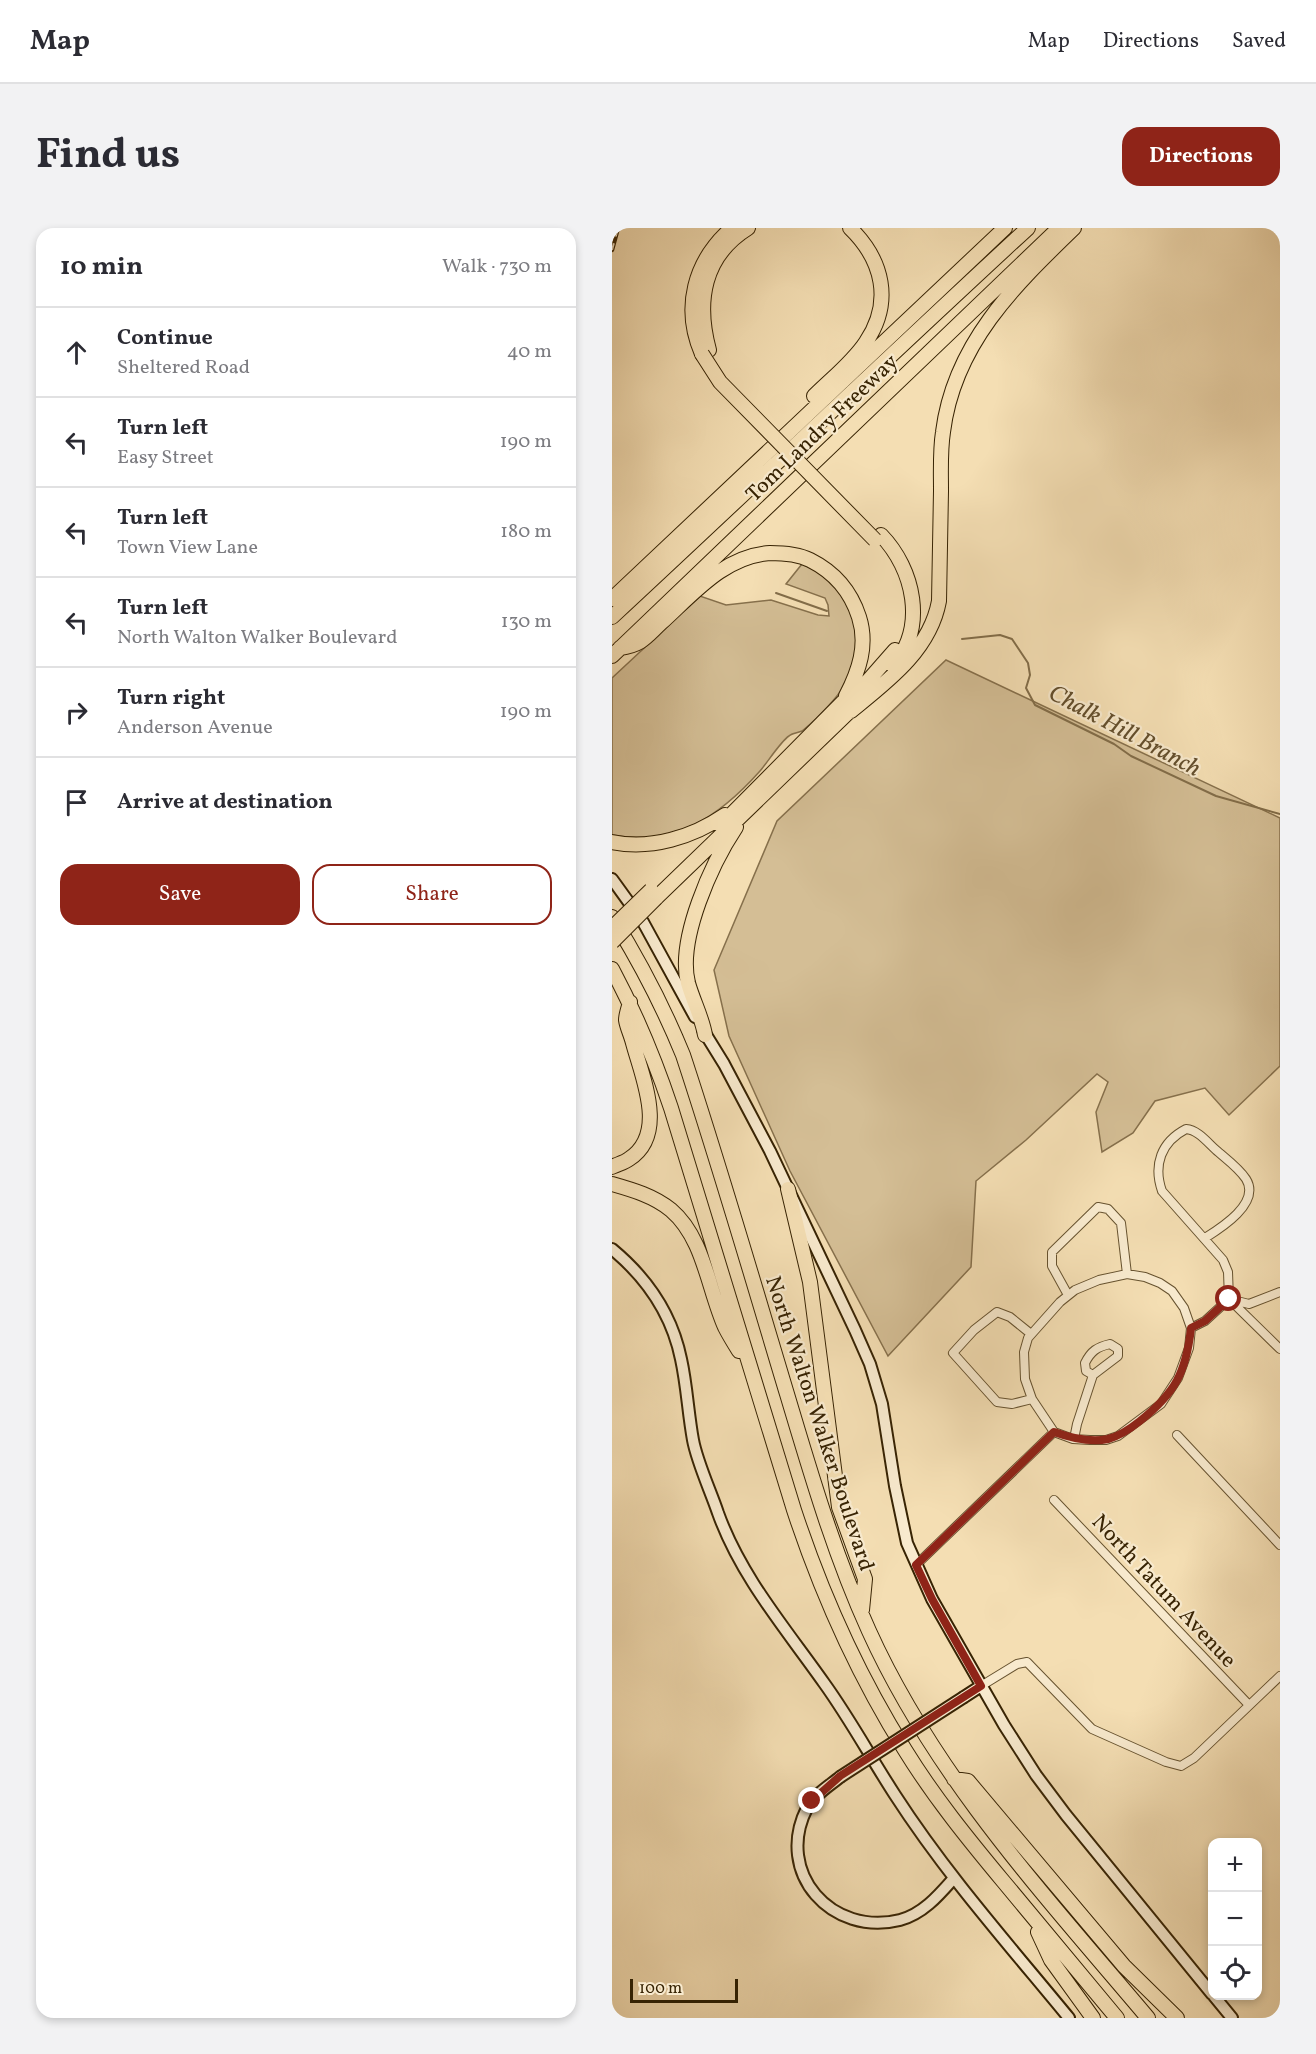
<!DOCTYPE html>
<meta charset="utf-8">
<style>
:root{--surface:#fff;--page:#f2f2f3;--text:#2b2b33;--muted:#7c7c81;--line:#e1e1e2;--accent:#8f2418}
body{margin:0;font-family:Vollkorn,serif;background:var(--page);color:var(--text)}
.controls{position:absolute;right:18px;bottom:18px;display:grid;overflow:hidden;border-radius:12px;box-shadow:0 3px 9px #0003}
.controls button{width:54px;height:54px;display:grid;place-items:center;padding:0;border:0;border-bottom:2px solid var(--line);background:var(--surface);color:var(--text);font:30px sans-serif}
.scale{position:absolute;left:18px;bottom:15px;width:108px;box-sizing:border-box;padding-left:6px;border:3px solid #372303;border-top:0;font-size:16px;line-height:21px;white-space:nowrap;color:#372303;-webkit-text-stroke:4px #f8eace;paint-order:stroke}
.stop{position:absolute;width:18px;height:18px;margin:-14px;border:4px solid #8f2418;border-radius:50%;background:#fff}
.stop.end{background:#8f2418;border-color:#fff;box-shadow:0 2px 6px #0008}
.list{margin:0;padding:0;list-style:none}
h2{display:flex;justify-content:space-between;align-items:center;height:78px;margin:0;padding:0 24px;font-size:26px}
h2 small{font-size:20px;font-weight:400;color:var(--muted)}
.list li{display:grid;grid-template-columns:39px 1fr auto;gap:18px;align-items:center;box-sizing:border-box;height:90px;padding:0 24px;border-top:2px solid var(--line)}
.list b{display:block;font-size:22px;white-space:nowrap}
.list p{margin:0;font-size:20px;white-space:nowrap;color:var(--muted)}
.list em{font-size:20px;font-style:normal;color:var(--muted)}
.actions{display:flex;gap:12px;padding:18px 24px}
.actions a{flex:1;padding:14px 0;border:2px solid var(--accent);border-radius:18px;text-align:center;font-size:21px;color:var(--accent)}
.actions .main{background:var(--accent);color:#fff}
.icon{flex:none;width:33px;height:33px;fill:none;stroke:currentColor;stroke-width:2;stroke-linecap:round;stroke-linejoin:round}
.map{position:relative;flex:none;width:668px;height:1790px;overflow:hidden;border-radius:18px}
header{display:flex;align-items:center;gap:36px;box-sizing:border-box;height:84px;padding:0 30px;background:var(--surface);border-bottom:2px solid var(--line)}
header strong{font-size:28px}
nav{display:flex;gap:33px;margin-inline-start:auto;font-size:21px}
.intro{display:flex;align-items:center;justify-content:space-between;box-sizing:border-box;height:144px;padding:0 36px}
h1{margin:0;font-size:42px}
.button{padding:15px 27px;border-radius:18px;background:var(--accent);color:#fff;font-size:21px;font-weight:700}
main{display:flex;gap:36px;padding:0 36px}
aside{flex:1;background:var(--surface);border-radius:18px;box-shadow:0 3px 9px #0003}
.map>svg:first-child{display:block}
.green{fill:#d4be95;stroke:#86704c;stroke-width:1.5}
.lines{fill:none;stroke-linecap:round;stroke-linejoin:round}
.stream{stroke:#826d49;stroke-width:2}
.street-casing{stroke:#66522f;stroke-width:10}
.secondary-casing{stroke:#372303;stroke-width:14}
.highway-casing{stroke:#372303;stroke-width:16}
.street{stroke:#f8eace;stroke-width:8}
.secondary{stroke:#f8eace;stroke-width:10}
.highway{stroke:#f4deb3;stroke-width:14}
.rail-casing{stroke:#372303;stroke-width:4.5}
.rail{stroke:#f8eace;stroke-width:2;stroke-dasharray:7;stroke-linecap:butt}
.secondary-bridge-casing{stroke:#372303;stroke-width:14;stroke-linecap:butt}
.highway-bridge-casing{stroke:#372303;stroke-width:16;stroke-linecap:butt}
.secondary-bridge{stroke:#f8eace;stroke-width:10}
.highway-bridge{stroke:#f4deb3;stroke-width:14}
.route{stroke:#8f2418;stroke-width:8}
.labels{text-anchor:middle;stroke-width:4.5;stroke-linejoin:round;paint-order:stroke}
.street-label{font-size:22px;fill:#372303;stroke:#f8eace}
.water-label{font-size:24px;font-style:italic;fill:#634e2c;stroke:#f8eace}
</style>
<header>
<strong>Map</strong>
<nav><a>Map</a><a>Directions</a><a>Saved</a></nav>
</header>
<div class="intro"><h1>Find us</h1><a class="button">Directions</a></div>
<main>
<aside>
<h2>10 min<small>Walk · 730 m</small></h2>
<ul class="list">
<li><svg class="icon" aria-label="ahead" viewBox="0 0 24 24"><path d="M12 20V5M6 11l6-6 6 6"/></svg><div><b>Continue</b><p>Sheltered Road</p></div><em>40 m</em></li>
<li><svg class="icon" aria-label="left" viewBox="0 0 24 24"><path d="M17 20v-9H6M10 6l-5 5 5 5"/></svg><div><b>Turn left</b><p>Easy Street</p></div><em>190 m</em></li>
<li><svg class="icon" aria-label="left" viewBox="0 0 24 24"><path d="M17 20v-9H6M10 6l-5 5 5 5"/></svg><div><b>Turn left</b><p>Town View Lane</p></div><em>180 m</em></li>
<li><svg class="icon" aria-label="left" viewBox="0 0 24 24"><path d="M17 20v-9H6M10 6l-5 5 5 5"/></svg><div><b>Turn left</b><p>North Walton Walker Boulevard</p></div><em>130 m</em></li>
<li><svg class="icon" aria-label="right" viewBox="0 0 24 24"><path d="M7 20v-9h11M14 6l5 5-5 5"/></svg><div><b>Turn right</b><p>Anderson Avenue</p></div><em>190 m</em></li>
<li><svg class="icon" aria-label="arrive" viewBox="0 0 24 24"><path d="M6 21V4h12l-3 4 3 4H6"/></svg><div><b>Arrive at destination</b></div></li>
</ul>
<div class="actions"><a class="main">Save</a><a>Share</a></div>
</aside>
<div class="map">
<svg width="668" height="1790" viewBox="0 0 668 1790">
<rect width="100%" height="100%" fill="#f4deb3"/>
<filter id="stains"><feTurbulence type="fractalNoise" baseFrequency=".00333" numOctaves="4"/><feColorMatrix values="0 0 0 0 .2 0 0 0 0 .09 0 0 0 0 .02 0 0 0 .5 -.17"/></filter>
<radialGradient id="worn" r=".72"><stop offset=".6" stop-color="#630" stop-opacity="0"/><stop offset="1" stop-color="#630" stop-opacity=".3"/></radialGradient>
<path class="green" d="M190,336c52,20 72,82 38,128 -8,11 -27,31 -38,39 -4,2 -10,2 -13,5 -8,5 -22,27 -29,35 -41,46 -84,75 -148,64v-157l88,-82 26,9 45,-5 47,15 11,1 -1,-11 -3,-7 -39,-14z
M334,432l334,158v248l-51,49 -24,-27 -50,13 -22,32 -31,19 -6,-40 12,-30 -11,-8 -71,66 -50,41 -5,86 -83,89 -98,-185 -61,-135 -15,-66 63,-149z"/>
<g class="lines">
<path class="stream" d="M164,365l51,18
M350,411l38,-4 12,4 16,24 2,12 -4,13 9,17 79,39 17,12 85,40 64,18"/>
<defs>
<path id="street" d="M593,1010c16,-10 56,-35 41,-59 -7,-11 -21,-21 -30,-29 -9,-8 -18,-20 -30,-21 -25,13 -33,36 -24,62l61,69 5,12 1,27 51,50
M515,1046l18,3 15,6 12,8 12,17 7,20 -2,20 -11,30 -17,26 -43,32 -12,4h-16l-17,-1 -19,-7 -22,-33 -7,-20 -1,-27 4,-14 32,-36 15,-12 24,-10z
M456,1067l-16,-29v-14l46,-45 10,2 13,14 6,51
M579,1100l14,-7 24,-22 20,5 31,-12
M419,1106l-21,-17 -13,-5 -23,18 -21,23 44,49 15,2 20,-5
M565,1207l103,110
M462,1211l3,-15 16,-49 25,-19v-7l-8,-5c-13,3 -19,7 -25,19l1,8 7,4
M442,1272l195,205
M304,1337l138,-133
M369,1458l36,-22 10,-2 65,67 74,33 15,4 13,-8 86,-82"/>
<path id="secondary" d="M0,651l31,43 52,95
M91,802l21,34 46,87 85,179 15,34 12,40 13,82 12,57 25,56 72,126 32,50 30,40 146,179
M0,1021c35,29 60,66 69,110 6,27 7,54 12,81 4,22 18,52 25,73 23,64 68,116 106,170 26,36 47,75 71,112 51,79 114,150 174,223
M352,1469l17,-11
M228,1549c-11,9 -26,18 -33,31 -33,65 25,129 93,112 23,-6 39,-25 54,-42
M602,1768l18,22"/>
<path id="highway" d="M97,122c-13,-48 -6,-94 39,-122
M90,126c-20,-46 -8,-93 30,-126
M202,168c17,-17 39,-34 52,-54 27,-40 17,-82 -16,-114
M269,307c33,34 46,92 12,131
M0,371l393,-371
M0,389c139,-129 276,-260 416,-389
M8,420c22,-3 26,-11 41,-25 32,-29 63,-67 109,-70 14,0 28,1 40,7 24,12 41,32 49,57 9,28 0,54 -13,79
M0,428l447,-428
M239,483c37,-30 79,-61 88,-110 1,-37 1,-73 2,-110 0,-20 -1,-40 2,-59 11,-88 71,-146 131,-204
M109,597l121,-122 24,-20 29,-33
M0,614c39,8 81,-5 113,-27
M44,670l201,-194
M0,689c28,45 51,89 71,138 37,112 70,226 104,339 24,80 47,160 82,237 66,146 177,266 279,387
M0,741c24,45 43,91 59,139l123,402c28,85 64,165 111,240 29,47 63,89 98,131 38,46 76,92 114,137
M93,807c-3,-18 -12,-34 -17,-52 -11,-44 24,-120 48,-156
M0,939c5,-3 12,-4 17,-8 39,-25 13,-82 4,-116 -2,-8 -6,-16 -7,-23 0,-6 3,-13 4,-18
M0,956c21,6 42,12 59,26 33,28 37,79 54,117 4,8 9,16 14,24
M176,961l22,93 29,225 26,72 -3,31
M342,1551l14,2 156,185 53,52
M426,1704l13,28 42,58"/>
</defs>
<use href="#street" class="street-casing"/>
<use href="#secondary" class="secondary-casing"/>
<use href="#highway" class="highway-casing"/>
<use href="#street" class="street"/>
<use href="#secondary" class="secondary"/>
<use href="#highway" class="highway"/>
<defs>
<path id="rail" d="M0,22l6,-22"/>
</defs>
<use href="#rail" class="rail-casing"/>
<use href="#rail" class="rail"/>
<defs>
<path id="secondary-bridge" d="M228,1549l124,-80"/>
<path id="highway-bridge" d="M90,126l18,28 155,158
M0,700l39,-38
M0,714l44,-44"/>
</defs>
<use href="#secondary-bridge" class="secondary-bridge-casing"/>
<use href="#highway-bridge" class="highway-bridge-casing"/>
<use href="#secondary-bridge" class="secondary-bridge"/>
<use href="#highway-bridge" class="highway-bridge"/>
</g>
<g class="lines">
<path class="route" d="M200,1573l28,-25 141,-90 -49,-87 -16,-34 138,-133c17,6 36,11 54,7 12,-3 22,-10 32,-18 35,-28 46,-48 51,-93l14,-7 24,-22"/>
</g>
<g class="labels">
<g class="street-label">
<text transform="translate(209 199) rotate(-44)" y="8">Tom Landry Freeway</text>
<text transform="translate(209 1195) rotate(72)" y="8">North Walton Walker Boulevard</text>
<text transform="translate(553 1362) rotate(47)" y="8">North Tatum Avenue</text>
</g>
<g class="water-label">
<text transform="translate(513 502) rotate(28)" y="8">Chalk Hill Branch</text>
</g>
</g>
<rect width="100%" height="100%" filter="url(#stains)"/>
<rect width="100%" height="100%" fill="url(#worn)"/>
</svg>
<div class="controls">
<button>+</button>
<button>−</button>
<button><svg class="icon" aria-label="locate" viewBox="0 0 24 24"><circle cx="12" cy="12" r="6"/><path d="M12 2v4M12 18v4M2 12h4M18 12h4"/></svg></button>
</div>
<div class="scale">100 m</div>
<div class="stop" style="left:617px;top:1071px"></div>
<div class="stop end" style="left:200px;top:1573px"></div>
</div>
</main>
